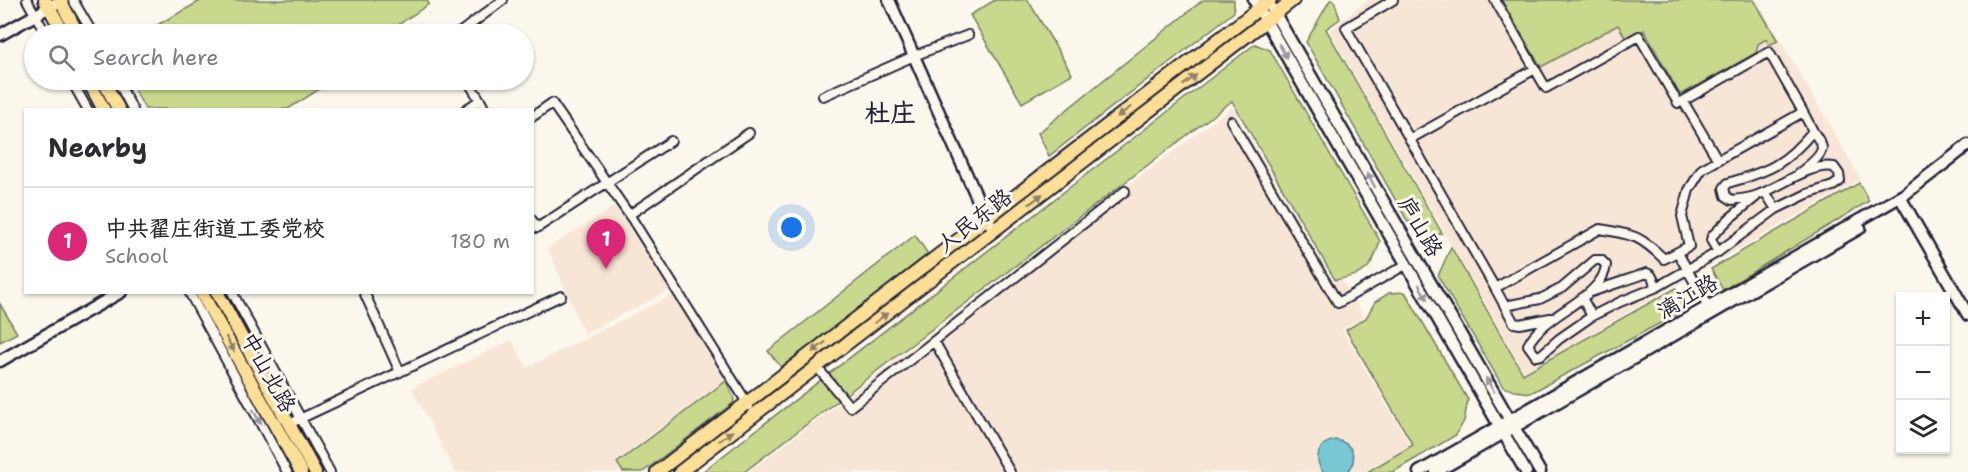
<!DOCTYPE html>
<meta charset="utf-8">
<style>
:root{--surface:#fff;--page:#f2f2f3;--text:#2b2b33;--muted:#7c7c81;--line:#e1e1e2;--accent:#db2777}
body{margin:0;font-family:"Shantell Sans","LXGW WenKai TC",sans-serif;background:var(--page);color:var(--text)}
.controls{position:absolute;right:18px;bottom:18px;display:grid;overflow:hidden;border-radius:0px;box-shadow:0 2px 4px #0004}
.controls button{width:54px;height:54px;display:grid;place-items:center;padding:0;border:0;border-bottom:2px solid var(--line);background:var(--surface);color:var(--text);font:30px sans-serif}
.you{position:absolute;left:792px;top:228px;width:21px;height:21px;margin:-15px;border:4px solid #fff;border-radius:50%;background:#1a73e8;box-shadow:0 0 0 9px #1a73e833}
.badge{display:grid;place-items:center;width:39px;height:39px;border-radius:50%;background:var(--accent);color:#fff;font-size:20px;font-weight:700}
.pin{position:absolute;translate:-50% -50px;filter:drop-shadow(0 2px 3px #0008)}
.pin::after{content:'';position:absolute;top:32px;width:21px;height:18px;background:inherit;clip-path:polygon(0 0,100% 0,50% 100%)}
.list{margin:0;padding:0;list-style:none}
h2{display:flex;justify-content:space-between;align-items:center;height:78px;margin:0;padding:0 24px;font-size:26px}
h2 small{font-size:20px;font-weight:400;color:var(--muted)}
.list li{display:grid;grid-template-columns:39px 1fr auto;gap:18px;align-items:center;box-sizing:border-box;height:108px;padding:0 24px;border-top:2px solid var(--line)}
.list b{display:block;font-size:22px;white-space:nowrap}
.list p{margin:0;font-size:20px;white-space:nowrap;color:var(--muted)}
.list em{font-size:20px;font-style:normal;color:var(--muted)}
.icon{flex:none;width:33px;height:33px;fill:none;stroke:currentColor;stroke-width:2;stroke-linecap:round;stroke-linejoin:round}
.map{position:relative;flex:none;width:1968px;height:472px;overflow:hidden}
.search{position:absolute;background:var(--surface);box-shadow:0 2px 4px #0004;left:24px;top:24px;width:510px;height:66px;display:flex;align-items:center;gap:15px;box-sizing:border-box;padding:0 21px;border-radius:33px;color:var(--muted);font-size:22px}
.panel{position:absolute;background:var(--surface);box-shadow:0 2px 4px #0004;left:24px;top:108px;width:510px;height:186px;border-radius:0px}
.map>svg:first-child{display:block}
.built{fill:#f7e6d5}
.green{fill:#c8d88c;stroke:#757d64;stroke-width:1.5}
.water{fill:#78c8d4;stroke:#568697;stroke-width:1.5}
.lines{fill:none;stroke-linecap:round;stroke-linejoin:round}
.street-casing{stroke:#22223b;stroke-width:12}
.secondary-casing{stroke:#22223b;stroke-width:15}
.primary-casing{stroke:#22223b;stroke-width:16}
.street{stroke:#fbf7ec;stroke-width:8}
.secondary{stroke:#fbf7ec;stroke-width:10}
.primary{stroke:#fbdf96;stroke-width:12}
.oneway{fill:#99979c}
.oneway2{fill:#8e8068}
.labels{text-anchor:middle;stroke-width:6;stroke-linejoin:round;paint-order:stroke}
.street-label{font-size:22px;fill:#22223b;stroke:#fbf7ec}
.quarter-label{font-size:26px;font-weight:bold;fill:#22223b;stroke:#fbf7ec}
</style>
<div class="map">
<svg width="1968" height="472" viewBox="0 0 1968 472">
<rect width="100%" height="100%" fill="#fbf7ec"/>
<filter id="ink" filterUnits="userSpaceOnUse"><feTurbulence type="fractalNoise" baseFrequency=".0167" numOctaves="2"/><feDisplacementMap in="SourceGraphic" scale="12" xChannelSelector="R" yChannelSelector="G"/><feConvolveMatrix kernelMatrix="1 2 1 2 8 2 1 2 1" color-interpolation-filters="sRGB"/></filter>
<g filter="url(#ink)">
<path class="built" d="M1368,0h389l104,179 -337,193 -195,-341z
M1232,107l102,176 8,-3 22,37 -22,12 68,116 -47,27h-615z
M615,206l55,84 -86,44 -36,-86z
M674,294l52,85 -111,83 6,10h-166l-43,-84 100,-48 15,28z"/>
<path class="green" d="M202,0h225l2,4 -34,23 3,7h-257z
M995,0h33l44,74 -50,29 -52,-88z
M1203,0h31v12l-185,144 -11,-23z
M1330,0h4l6,19 -14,10 116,204 -14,5 -9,-14 -11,-2 -102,-180z
M1501,0h253l24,41 -9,4 -3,-6 -8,5 -2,9 -74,41 -3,-1 -35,-63 -18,9 -8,-14 -77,42z
M1255,44l15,6 110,191c-9,30 -14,33 -45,39l-103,-179 -488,371h-42z
M129,80h205l-46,29h-143z
M1859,183l10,18 -146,89 -12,-21z
M915,235l13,19 -146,114 -14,-17z
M1451,247l72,127 153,-86 12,20 -157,85 -16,-2 -12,-4 -65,-111z
M1405,292l63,108 -4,21 -8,14 -63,37h-26l46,-27 -67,-115 20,-12 9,-16 14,-9z
M0,304l17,29 -17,9z
M726,381l8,18 -1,4 -90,69h-20l-6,-9z"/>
<path class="water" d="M1335,440c17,2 24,18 13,32h-25c-10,-13 -5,-29 12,-32z"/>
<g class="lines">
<defs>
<path id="street" d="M27,0l19,34
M73,0l20,34
M1393,0l-47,28 149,260 105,-59c34,6 39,6 64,30l25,-13 -7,-30 7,-26 13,-21 101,-57 -34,-60 -86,49 35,59
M1495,0l51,88 93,-52 39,67 5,-2
M458,34l45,-34
M71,80l17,30
M117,80l16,30
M467,80l13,20
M823,96l91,-40 54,-21
M465,110l15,-10 5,10
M532,117l20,-14 80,116 117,187
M1231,121l107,182 69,-39
M1410,139l125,-70
M1798,174c7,-6 23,-16 24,-26 0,-5 -7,-13 -9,-17
M1765,192l11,17
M629,215l120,-82
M532,220l5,8 134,-87
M1718,252l-7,-12 1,-4 18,-18 26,-21
M1678,253l32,57
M1495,288l19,35 6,1 30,-6
M189,292l98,180
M232,292l98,180
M364,292l36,80
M1591,292l56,-19 4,2 6,12
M1582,298l10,18
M1505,306l35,-7 22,-11 33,-28h6l5,5c-3,34 -63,48 -78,80l8,11 5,-1 18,-16 33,-23 28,-14 37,-15 61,-35 58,-43 31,-15 26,-8 7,-5 -1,-7 -5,-7c-24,-4 -52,19 -74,27 -8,4 -19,5 -28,6l-6,-4 -2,-8 4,-5c41,-12 57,-18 85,-52l-10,-19
M934,341l76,131
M817,367l33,40 275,-216
M289,424l272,-128"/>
<path id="secondary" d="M889,0l97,218 9,12
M1254,0l272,472
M1267,0l273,472
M0,35l62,-35
M1900,197l68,118
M0,361l121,-69
M1419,472l486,-278 63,-49
M1436,472l424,-244"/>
<path id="primary" d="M45,0l19,34
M60,0l18,34
M88,80l16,30
M103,80l16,30
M201,292l100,180
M217,292l98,180
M657,472l613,-472
M680,472l613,-472"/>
</defs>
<use href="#street" class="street-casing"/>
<use href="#secondary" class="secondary-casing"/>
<use href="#primary" class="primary-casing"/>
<use href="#street" class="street"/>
<use href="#secondary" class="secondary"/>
<use href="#primary" class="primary"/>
</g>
<defs><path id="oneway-solid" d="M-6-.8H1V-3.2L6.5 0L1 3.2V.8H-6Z" transform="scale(1.5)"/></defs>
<g class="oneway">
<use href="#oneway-solid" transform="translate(1283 51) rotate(60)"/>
<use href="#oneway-solid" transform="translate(1371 180) rotate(-120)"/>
<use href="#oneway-solid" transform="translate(1423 292) rotate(60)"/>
<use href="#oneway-solid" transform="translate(1490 385) rotate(-120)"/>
<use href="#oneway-solid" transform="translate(257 417) rotate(61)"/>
</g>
<g class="oneway2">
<use href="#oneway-solid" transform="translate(1190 80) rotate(-38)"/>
<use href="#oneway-solid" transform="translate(1124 112) rotate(143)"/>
<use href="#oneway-solid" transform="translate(1036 199) rotate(-38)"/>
<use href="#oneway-solid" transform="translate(881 318) rotate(-37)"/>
<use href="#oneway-solid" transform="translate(230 344) rotate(61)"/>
<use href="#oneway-solid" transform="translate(819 347) rotate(143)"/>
<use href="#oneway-solid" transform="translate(726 436) rotate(-37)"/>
</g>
</g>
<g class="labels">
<g class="street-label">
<text transform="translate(974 220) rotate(-38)" y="8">人民东路</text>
<text transform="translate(1421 226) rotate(60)" y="8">庐山路</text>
<text transform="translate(1687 296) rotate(-30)" y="8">漓江路</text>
<text transform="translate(269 372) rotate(61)" y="8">中山北路</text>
</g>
<g class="quarter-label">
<text x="890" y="122">杜庄</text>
</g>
</g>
</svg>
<div class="controls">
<button>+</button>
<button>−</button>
<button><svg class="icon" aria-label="layers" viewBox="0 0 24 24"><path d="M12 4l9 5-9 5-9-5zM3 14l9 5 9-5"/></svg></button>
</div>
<div class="you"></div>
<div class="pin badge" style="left:606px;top:269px">1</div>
<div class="search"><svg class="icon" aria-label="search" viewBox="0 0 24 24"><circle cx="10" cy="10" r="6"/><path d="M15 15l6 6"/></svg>Search here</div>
<section class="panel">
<h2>Nearby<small></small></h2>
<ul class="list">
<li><span class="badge">1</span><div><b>中共翟庄街道工委党校</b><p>School</p></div><em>180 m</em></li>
</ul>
</section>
</div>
